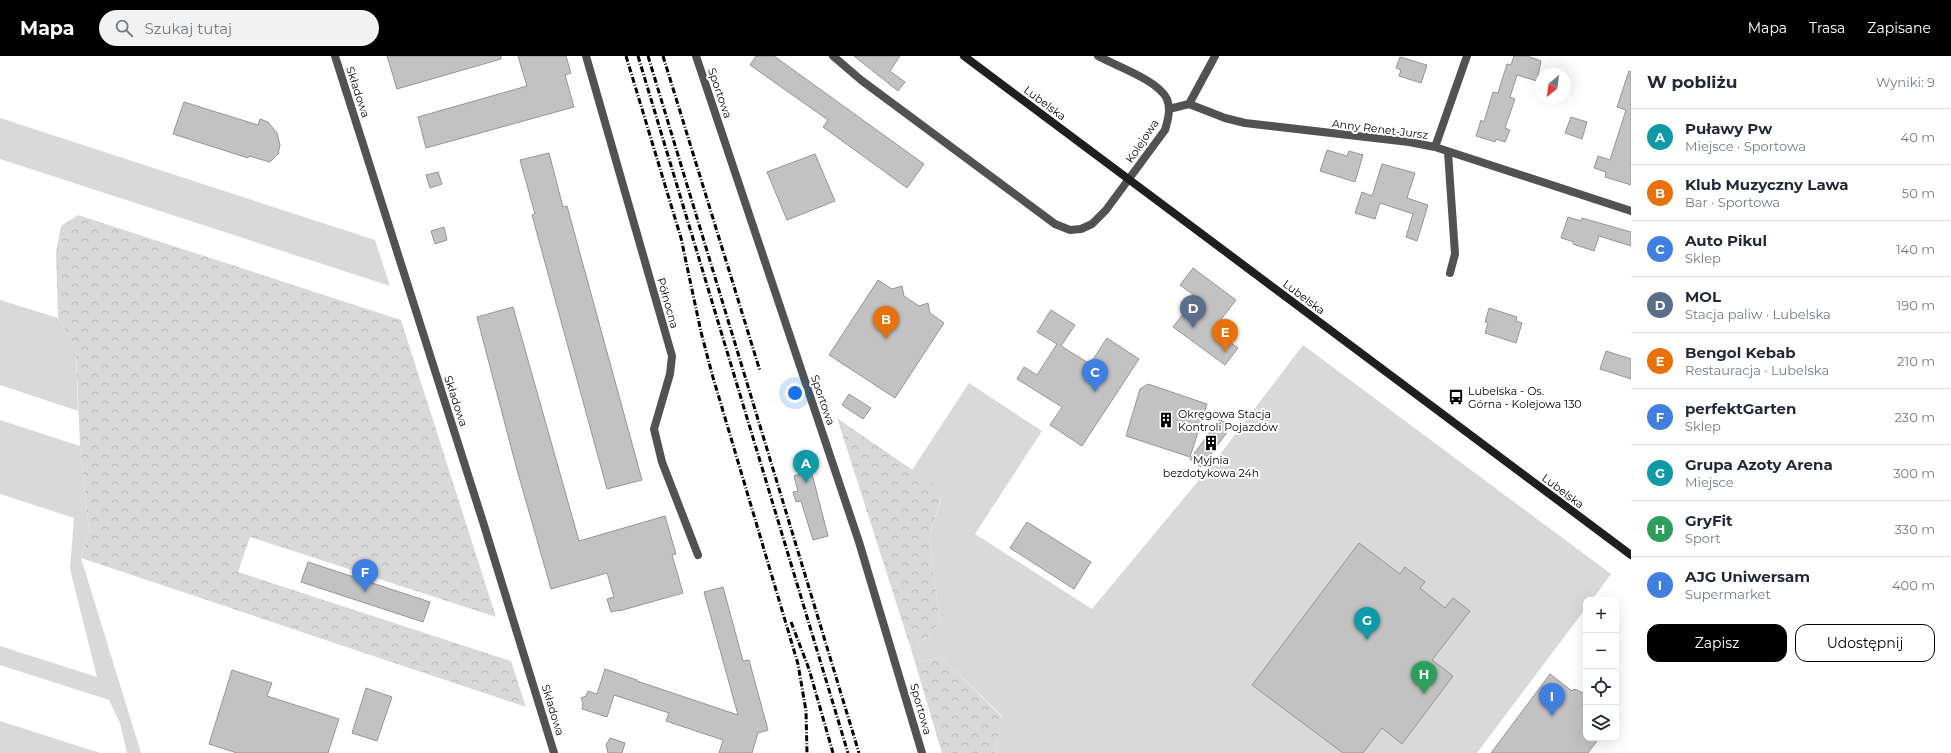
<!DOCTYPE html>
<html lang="pl">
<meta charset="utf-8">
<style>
:root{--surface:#fff;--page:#f2f2f3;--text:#1f2937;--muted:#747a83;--line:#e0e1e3;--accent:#000}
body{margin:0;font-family:Montserrat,sans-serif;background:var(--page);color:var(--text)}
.controls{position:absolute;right:12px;bottom:12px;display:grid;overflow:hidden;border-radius:8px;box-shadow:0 4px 16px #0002}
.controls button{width:36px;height:36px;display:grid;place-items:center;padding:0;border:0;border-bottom:1px solid var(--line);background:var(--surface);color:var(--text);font:20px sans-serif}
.compass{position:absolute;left:1535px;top:12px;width:36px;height:36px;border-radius:50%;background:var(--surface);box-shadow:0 4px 16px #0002;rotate:209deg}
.you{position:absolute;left:795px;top:337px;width:14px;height:14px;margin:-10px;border:3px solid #fff;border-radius:50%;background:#1a73e8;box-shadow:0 0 0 6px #1a73e833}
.badge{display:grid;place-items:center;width:26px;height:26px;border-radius:50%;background:var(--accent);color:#fff;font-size:13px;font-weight:700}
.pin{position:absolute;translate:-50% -33px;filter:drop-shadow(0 1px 2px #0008)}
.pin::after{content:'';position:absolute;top:21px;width:14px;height:12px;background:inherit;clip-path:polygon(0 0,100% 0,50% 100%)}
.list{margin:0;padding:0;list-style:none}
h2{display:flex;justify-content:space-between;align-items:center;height:52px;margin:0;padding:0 16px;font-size:17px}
h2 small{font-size:13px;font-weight:400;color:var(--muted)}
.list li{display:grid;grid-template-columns:26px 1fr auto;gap:12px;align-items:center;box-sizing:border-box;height:56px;padding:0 16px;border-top:1px solid var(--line)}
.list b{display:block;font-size:15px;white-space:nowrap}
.list p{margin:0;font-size:13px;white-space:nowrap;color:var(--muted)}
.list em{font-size:13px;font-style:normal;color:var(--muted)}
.actions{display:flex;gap:8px;padding:12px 16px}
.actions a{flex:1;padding:9px 0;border:1px solid var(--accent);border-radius:12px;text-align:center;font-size:14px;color:var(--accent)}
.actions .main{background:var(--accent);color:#fff}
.icon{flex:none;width:22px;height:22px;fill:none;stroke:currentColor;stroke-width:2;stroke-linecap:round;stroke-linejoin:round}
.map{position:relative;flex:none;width:1631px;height:697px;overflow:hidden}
header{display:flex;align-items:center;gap:24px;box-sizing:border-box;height:56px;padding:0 20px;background:var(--accent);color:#fff}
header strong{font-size:19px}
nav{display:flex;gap:22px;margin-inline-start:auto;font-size:14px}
.search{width:280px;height:36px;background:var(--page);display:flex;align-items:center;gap:10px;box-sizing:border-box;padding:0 14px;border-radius:22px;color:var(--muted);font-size:15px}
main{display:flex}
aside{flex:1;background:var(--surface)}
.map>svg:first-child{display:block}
.green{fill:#d9d9d9}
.forest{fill:url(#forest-crowns)}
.building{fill:#c2c2c2;stroke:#969696}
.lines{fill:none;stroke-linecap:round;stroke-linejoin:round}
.street{stroke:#525252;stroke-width:8}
.secondary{stroke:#1f1f1f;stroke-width:8}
.rail{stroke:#000;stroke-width:3;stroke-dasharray:6 2 1 2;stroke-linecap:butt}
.labels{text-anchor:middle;stroke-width:4;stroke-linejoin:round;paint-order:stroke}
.street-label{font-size:11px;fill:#000;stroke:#fff}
.poi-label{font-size:11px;fill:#000;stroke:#fff;text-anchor:start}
</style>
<header>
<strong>Mapa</strong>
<div class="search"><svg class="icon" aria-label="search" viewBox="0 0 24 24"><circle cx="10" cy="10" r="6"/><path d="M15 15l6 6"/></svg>Szukaj tutaj</div>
<nav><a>Mapa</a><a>Trasa</a><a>Zapisane</a></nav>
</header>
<main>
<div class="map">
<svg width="1631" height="697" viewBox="0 0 1631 697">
<defs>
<pattern id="forest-crowns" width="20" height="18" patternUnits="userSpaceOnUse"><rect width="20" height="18" fill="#d9d9d9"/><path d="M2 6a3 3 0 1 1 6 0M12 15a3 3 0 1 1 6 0" fill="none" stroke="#b8b8b8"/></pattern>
</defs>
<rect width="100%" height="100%" fill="#fff"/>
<path class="green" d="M0,62l375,122 15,46 -390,-127z
M0,244l58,18 18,32 2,61 -78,-26z
M1303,289l308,229 -19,26h-6v8l-109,145h-483l8,-37 -61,-59 -26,6 -5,-17 17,-8 13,-16 -11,-84 14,-46 -31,-22 57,-87 73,48 -67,103 117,75 126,-152z
M0,364l80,26 9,84 -8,28 60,195h-14l-7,-30 -11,-23 -109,-35v-19l97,31 -27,-108 4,-51 -74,-24z
M0,665l100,32h-100z"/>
<path class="forest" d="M78,159l323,105 95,297 -246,-80 -12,35 273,89 15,46 -445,-149 8,-28 -9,-84 -4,-96 -18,-32 -2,-66 5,-26z
M837,362l106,73 -14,47 11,84 -13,16 -17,8z
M941,601l61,60 -8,36h-52l-27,-90z"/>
<path class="building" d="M387,0h114v3l-104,30z
M518,0h48l5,17 -6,2 9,32 -148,41 -8,-31 109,-31z
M756,0h18l150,108 -17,24 -84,-61 5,-7 -78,-55z
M854,0h46l-10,15 15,11 -7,9z
M1514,0h13l14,5 -4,20 -20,-6 -7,22 5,2 -10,29 5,2 -5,12 -9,-3 -1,3 -19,-6 5,-16 3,2 9,-30 5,1 9,-29 4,1z
M1400,1l27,8 -6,18 -22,-7 2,-6 -5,-2z
M1629,15l2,1v113l-26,-8 1,-5 -12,-4 4,-12 12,4 16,-50 -9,-3z
M184,46l74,23 2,-6 8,3 9,11 3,12 -2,9 -8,8 -21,-6 -1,2 -75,-24z
M1571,61l16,5 -5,17 -17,-6z
M1327,94l20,6 2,-5 14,4 -8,27 -35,-11z
M549,97l14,54 4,-1 75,274 -35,9 -75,-274 3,-1 -15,-54z
M815,98l20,47 -48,19 -20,-48z
M1382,108l33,9 -8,25 21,7 -11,36 -11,-4 7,-23 -33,-11 -5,16 -20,-6 7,-21 10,4z
M438,116l4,12 -12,4 -4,-13z
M1568,161l13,4 1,-3 49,14v14l-32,-10 -5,15 -21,-7 1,-2 -13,-4z
M444,171l3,13 -12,4 -4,-13z
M1193,212l43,32 -23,30 25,18 -13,17 -52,-38 23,-30 -16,-12z
M878,224l14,9 10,-3 2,10 15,10 9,-3 2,10 14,10 -49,75 -66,-43z
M513,251l66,234 86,-25 11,38 -4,1 11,38 -64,18v-1l-8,2 -4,-13 7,-2 -7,-24 -56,16 -35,-123 -39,-149z
M1489,252l28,9 -1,4 6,2 -6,20 -31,-10 3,-10 -3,-1z
M1051,254l24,15 -14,21 29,18 17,-26 32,21 -57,87 -32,-21 12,-18 -45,-28 7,-12 13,8 20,-31 -20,-12z
M1606,295l25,8v20l-31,-10z
M1148,328l59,20 -17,53 -64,-21 14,-47z
M849,338l22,14 -8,11 -21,-14z
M1220,363l11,8 -30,40 -11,-8z
M811,414l17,66 -15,4 -12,-39 -5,1 -3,-10 5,-1 -4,-15z
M1027,466l64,40 -17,27 -64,-41z
M1359,487l41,31 5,-7 20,15 -5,6 25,20 8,-10 17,13 -38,49 21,16 -51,68 -20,-16 -19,25h-20l-91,-68z
M308,506l122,40 -7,20 -122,-40z
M723,531l20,74 6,-1 19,70 -10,3 -6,20h-33l4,-13 -57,-19 3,-8 -55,-18 -7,22 -25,-8 1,-6 -2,-5 5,-2 2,-5 9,3 8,-25 32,11v1l101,34 -34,-123z
M232,614l40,13 -5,13 72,23 -11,34h-91l-28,-9z
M1550,618l22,17 2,-2 12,5v44h13l-11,15h-97z
M366,632l26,9 -15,44 -25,-8z
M610,682l15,5 -3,10h-14l-2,-8z"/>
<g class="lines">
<path class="street" d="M335,0l148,466 71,231
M586,0l86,300 -2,18 -16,55 8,33 36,93
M696,0l163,486 63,211
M833,0l28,24 194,144 15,6 11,-1 11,-5 14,-14 59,-80c3,-10 6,-21 2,-31 -9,-19 -51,-33 -69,-43
M1189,48l26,-48
M1169,53l20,-5 36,14 20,5 164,19 26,5 196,64
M1435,91l32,-91
M1448,96l7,102 -5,19"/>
<path class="secondary" d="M964,0l667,499"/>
<path class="rail" d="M626,0l55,182 20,94 11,42 86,290 8,47 1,42
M638,0l210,697
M648,0l211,697
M663,0l97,315
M791,566l18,47 24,84"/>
</g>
<defs>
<symbol id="bus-bare" viewBox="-9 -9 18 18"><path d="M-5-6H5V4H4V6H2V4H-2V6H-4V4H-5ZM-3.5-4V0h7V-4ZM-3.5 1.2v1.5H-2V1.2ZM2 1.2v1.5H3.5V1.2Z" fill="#000" stroke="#fff" stroke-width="2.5" paint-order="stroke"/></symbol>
<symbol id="building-bare" viewBox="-9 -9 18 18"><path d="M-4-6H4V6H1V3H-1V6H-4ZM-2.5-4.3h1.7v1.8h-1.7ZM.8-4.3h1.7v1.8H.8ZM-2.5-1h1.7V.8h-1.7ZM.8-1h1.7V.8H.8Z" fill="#000" stroke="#fff" stroke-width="2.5" paint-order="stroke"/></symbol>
</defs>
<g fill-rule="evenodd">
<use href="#bus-bare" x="1445" y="330" width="22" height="22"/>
<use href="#building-bare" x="1155" y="353" width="22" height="22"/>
<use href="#building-bare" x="1200" y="376" width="22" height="22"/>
</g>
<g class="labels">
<g class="street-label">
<text transform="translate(358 36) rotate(72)" y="4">Składowa</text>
<text transform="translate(720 37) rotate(71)" y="4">Sportowa</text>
<text transform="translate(1045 47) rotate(37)" y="4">Lubelska</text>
<text transform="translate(1380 73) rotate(7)" y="4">Anny Renet-Jursz</text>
<text transform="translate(1142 85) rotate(-56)" y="4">Kolejowa</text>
<text transform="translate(1304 241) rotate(37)" y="4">Lubelska</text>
<text transform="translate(668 247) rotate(74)" y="4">Północna</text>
<text transform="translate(823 344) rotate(71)" y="4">Sportowa</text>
<text transform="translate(456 345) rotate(72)" y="4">Składowa</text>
<text transform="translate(1563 435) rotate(37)" y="4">Lubelska</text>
<text transform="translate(921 653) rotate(74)" y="4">Sportowa</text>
<text transform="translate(553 654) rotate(73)" y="4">Składowa</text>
</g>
<g class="poi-label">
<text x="1468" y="339">Lubelska - Os.<tspan x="1468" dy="13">Górna - Kolejowa 130</tspan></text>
<text x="1178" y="362">Okręgowa Stacja<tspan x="1178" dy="13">Kontroli Pojazdów</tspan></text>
<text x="1211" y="408" text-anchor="middle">Myjnia<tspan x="1211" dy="13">bezdotykowa 24h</tspan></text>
</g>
</g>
</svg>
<div class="controls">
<button>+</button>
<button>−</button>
<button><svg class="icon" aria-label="locate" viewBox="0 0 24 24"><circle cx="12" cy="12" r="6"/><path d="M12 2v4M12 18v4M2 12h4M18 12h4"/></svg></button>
<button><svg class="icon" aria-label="layers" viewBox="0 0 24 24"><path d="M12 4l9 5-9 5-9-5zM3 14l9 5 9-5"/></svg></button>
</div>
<svg class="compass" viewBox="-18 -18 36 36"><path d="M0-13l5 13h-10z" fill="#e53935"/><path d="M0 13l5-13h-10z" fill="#747a83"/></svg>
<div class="you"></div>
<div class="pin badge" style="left:806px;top:427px;background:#0f9aa8">A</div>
<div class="pin badge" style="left:886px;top:283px;background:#e8710a">B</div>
<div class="pin badge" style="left:1095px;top:336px;background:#3f7fe0">C</div>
<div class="pin badge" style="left:1193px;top:272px;background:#5c6f8a">D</div>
<div class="pin badge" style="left:1225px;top:296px;background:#e8710a">E</div>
<div class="pin badge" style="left:365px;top:536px;background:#3f7fe0">F</div>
<div class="pin badge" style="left:1367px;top:584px;background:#0f9aa8">G</div>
<div class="pin badge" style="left:1424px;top:638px;background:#2e9e5b">H</div>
<div class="pin badge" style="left:1552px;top:660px;background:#3f7fe0">I</div>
</div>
<aside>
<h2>W pobliżu<small>Wyniki: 9</small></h2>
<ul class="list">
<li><span class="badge" style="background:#0f9aa8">A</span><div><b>Puławy Pw</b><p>Miejsce · Sportowa</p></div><em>40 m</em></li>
<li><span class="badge" style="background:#e8710a">B</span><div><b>Klub Muzyczny Lawa</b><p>Bar · Sportowa</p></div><em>50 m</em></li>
<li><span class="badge" style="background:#3f7fe0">C</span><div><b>Auto Pikul</b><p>Sklep</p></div><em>140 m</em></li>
<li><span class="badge" style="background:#5c6f8a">D</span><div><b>MOL</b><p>Stacja paliw · Lubelska</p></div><em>190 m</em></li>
<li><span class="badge" style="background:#e8710a">E</span><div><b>Bengol Kebab</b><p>Restauracja · Lubelska</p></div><em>210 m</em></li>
<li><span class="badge" style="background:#3f7fe0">F</span><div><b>perfektGarten</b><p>Sklep</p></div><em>230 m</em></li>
<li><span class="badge" style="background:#0f9aa8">G</span><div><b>Grupa Azoty Arena</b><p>Miejsce</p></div><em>300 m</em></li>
<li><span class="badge" style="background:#2e9e5b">H</span><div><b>GryFit</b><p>Sport</p></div><em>330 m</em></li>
<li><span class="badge" style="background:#3f7fe0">I</span><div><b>AJG Uniwersam</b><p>Supermarket</p></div><em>400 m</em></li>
</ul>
<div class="actions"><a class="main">Zapisz</a><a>Udostępnij</a></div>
</aside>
</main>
